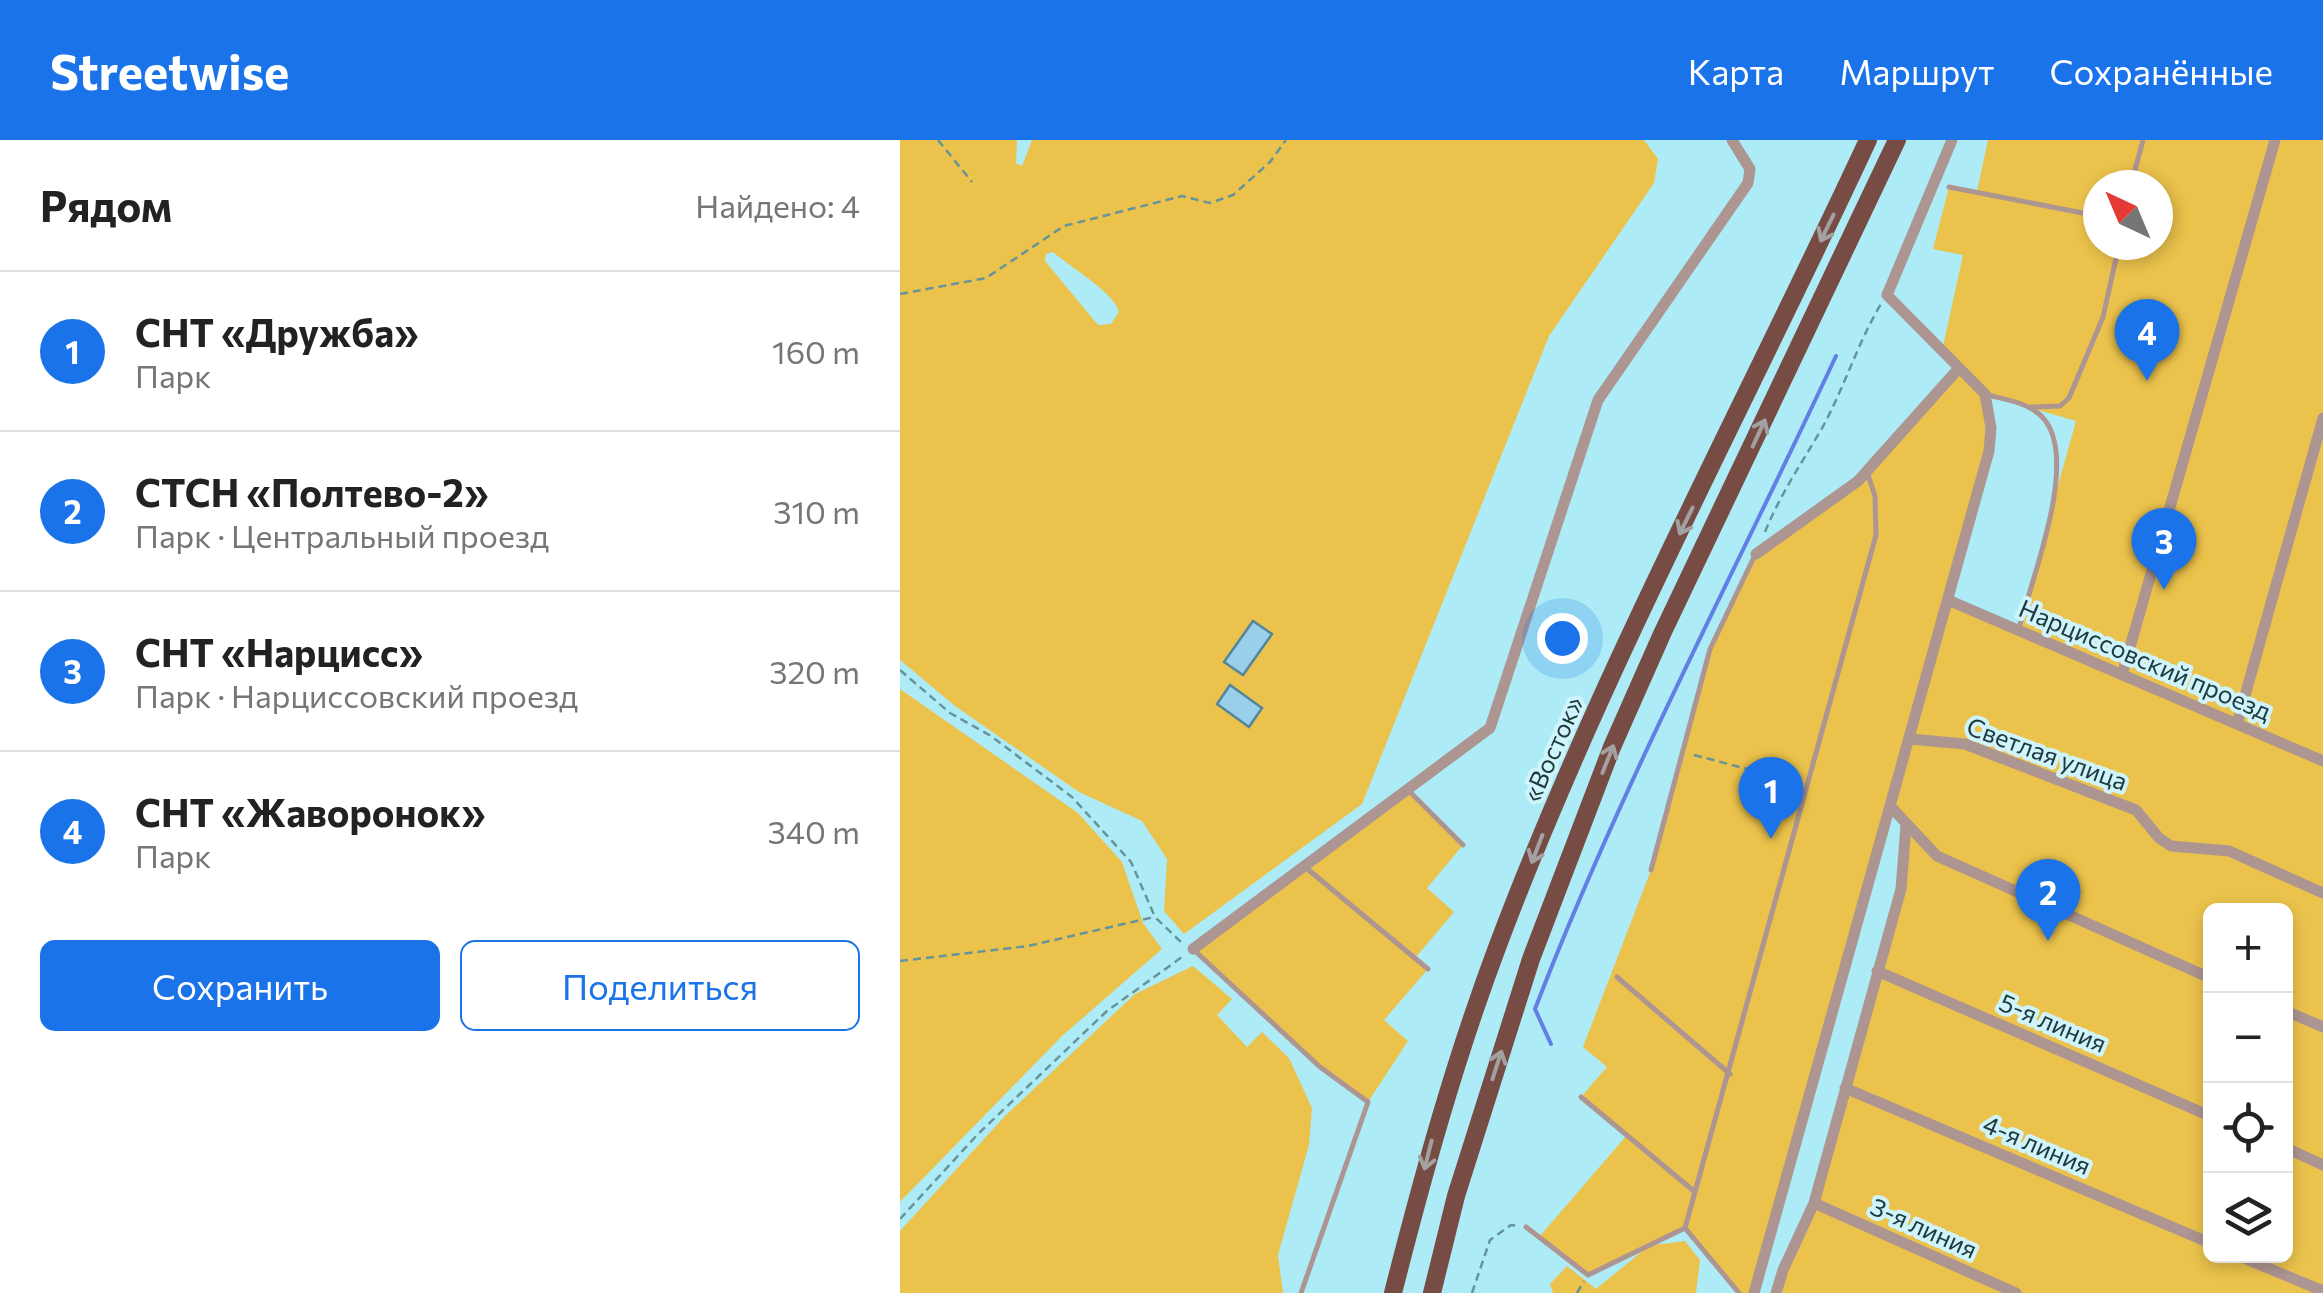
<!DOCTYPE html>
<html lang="ru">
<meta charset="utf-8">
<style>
:root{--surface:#fff;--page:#f6f6f6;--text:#222;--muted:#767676;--line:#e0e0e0;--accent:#1a73e8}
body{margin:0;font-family:Commissioner,sans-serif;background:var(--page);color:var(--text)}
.controls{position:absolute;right:30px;bottom:30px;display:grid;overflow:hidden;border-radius:15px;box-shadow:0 5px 15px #0003}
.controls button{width:90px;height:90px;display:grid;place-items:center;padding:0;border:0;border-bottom:2px solid var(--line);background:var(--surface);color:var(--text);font:50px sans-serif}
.compass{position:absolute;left:1183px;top:30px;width:90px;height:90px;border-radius:50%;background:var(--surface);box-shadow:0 5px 15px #0003;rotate:316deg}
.you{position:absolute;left:662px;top:498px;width:35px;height:35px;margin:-25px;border:8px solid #fff;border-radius:50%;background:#1a73e8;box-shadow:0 0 0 15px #1a73e833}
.badge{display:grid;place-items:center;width:65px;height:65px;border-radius:50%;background:var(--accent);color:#fff;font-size:32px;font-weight:700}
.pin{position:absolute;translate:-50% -82px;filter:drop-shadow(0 2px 5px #0008)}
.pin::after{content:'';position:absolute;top:52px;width:35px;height:30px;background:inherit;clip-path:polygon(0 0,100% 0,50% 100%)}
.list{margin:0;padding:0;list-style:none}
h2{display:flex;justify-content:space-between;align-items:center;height:130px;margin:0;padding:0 40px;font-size:42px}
h2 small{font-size:32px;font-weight:400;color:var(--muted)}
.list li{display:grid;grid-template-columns:65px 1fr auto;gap:30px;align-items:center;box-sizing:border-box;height:160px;padding:0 40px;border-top:2px solid var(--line)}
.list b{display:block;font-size:38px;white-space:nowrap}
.list p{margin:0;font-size:32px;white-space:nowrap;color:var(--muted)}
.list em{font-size:32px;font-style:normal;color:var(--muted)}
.actions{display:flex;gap:20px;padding:30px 40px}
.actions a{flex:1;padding:22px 0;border:2px solid var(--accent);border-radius:15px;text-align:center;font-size:35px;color:var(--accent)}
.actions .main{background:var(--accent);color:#fff}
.icon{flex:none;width:55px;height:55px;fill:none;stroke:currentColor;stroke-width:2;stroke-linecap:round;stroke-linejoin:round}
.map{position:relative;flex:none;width:1423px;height:1153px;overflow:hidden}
header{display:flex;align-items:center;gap:60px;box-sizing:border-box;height:140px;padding:0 50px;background:var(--accent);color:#fff}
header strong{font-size:48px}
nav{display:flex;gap:55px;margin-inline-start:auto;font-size:35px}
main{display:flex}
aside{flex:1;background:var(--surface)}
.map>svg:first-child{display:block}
.green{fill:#ebc24b;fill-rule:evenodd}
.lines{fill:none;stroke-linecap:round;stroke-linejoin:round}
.stream{stroke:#617fe4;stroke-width:4}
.building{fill:#9acfe9;stroke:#53859d;stroke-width:2.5}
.path{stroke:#67939b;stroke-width:2.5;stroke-dasharray:8 5;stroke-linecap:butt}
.service{stroke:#ad9591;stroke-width:5}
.minor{stroke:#ad9591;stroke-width:11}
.trunk{stroke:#774c45;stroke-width:18}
.oneway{stroke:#a3a0a0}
.labels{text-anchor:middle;stroke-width:8;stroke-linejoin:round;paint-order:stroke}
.street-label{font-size:25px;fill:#203a3e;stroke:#cff4fb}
</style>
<header>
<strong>Streetwise</strong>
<nav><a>Карта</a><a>Маршрут</a><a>Сохранённые</a></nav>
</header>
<main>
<aside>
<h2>Рядом<small>Найдено: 4</small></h2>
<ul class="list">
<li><span class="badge">1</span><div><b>СНТ «Дружба»</b><p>Парк</p></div><em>160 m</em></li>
<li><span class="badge">2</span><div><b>СТСН «Полтево-2»</b><p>Парк · Центральный проезд</p></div><em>310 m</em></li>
<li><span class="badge">3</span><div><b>СНТ «Нарцисс»</b><p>Парк · Нарциссовский проезд</p></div><em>320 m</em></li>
<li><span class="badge">4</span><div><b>СНТ «Жаворонок»</b><p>Парк</p></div><em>340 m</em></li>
</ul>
<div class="actions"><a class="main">Сохранить</a><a>Поделиться</a></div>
</aside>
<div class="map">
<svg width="1423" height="1153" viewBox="0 0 1423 1153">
<rect width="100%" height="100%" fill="#adecf7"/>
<path class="green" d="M0,0h117l-1,23 6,3 10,-26h612l14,19 -4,24 -105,153 -187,468 -178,130 -20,-23 3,-52 -25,-38 -63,-29 -124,-86 -55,-46zM153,112c17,15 62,41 66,60l-8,12 -13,1 -53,-64 1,-7z
M1088,0h335v1153h-547l38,-90 87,-314 5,-64 -14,-17 -138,485h-15l-54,-64 -31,16 31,-4 15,19 -4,33h-143l-3,-9 17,-18 29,23 49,-40 -57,26 -48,-39 87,-101 -46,-38 26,-30 -24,-20 68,-177 59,-221 46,-95 102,-73 100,-113 -16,-17 21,-96 -30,-6 16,-62 28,4zM1198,45h60v60h-60zM1086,255l90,26 -58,208 -70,-30 43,-171zM1310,771h76v345h-76z
M0,549l178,124 44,49 21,61 19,26 -100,87 -162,166z
M506,648l57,57 -36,43 27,24 -39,46 13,11 -44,51 24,21 -40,61 -48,-35 -127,-118z
M293,826l39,33 -15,16 30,32 15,-15 27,26 23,50 -3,37 -31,110 5,38h-383v-62l105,-115 130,-122z"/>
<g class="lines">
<path class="stream" d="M651,904l-16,-35c86,-224 200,-436 301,-653"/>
</g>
<path class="building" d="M353,481l19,13 -29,41 -19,-13z
M330,545l32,23 -13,19 -32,-23z"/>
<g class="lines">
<path class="path" d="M38,0l34,42
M0,154l86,-16 78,-52 118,-30 28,7 23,-8 37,-33 16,-22
M865,392c15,-37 36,-68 56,-102 23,-41 36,-86 60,-126
M0,530l50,43 41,23 81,61 59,65 24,55 26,25
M794,615l103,27
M0,821l128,-15 126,-29
M0,1079l78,-85 129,-123 75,-54
M572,1153l18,-53 21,-15 7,1
M677,1153l7,-12"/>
<path class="service" d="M1231,45l12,-45
M1049,47l149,29
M1088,255c19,5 43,8 56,24 35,42 -12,159 -25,209
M1131,267l29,-1 9,-8 34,-81 16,-72
M508,650l55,55
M405,727l123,102
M751,730l59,-221 44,-92
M295,811l125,116 48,35 -67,191
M717,837l113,97
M681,957l114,95 -10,36 54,65
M795,1052l181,-657 -1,-39 -8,-24
M626,1087l62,48 97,-47"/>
<path class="minor" d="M856,414l102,-73 101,-113
M1048,460l375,161
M1222,535l153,-535
M1337,584l86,-306
M1010,599l55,5 171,66 23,28 12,8 58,5 94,42
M991,667l46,49 273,122
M293,809l297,-221 108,-328 150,-217 2,-14 -18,-29
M977,831l333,145
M1386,871l37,16
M945,948l365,155
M1386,1008l37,17
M914,1063l202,90
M1339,1116l84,35
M854,1153l235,-842 2,-23 -6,-34 -98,-99 65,-155
M876,1153l7,-23 31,-67 87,-314 5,-64"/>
<path class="trunk" d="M493,1153c30,-118 62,-234 105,-348 104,-276 246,-538 370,-805
M532,1153l24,-97 75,-237 81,-212 50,-113 235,-494"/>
</g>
<defs><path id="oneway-shaft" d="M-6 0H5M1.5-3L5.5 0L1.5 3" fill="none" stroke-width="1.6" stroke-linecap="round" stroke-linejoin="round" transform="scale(2.5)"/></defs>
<g class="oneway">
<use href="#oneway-shaft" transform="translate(927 88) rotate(116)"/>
<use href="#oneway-shaft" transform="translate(859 293) rotate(-65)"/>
<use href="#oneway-shaft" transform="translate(786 381) rotate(116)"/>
<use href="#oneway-shaft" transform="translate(708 619) rotate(-68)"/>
<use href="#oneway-shaft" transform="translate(637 709) rotate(111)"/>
<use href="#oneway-shaft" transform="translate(597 925) rotate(-72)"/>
<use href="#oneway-shaft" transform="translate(528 1015) rotate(104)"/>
</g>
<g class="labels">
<g class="street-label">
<text transform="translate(1245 520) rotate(23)" y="9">Нарциссовский проезд</text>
<text transform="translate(653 609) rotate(-66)" y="9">«Восток»</text>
<text transform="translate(1147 614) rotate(20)" y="9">Светлая улица</text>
<text transform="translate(1153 883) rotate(23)" y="9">5-я линия</text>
<text transform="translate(1137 1005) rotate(23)" y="9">4-я линия</text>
<text transform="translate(1024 1088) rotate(24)" y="9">3-я линия</text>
</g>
</g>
</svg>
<div class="controls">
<button>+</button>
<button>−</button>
<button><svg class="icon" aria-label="locate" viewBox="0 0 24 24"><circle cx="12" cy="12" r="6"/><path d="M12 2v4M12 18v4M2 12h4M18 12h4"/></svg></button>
<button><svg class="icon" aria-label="layers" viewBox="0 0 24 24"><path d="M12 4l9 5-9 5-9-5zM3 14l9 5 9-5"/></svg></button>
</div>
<svg class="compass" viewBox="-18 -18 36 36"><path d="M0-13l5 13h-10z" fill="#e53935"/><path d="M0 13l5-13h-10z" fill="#767676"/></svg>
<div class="you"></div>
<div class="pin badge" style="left:871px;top:699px">1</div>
<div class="pin badge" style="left:1148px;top:801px">2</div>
<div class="pin badge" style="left:1264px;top:450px">3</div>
<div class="pin badge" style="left:1247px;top:241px">4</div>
</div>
</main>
